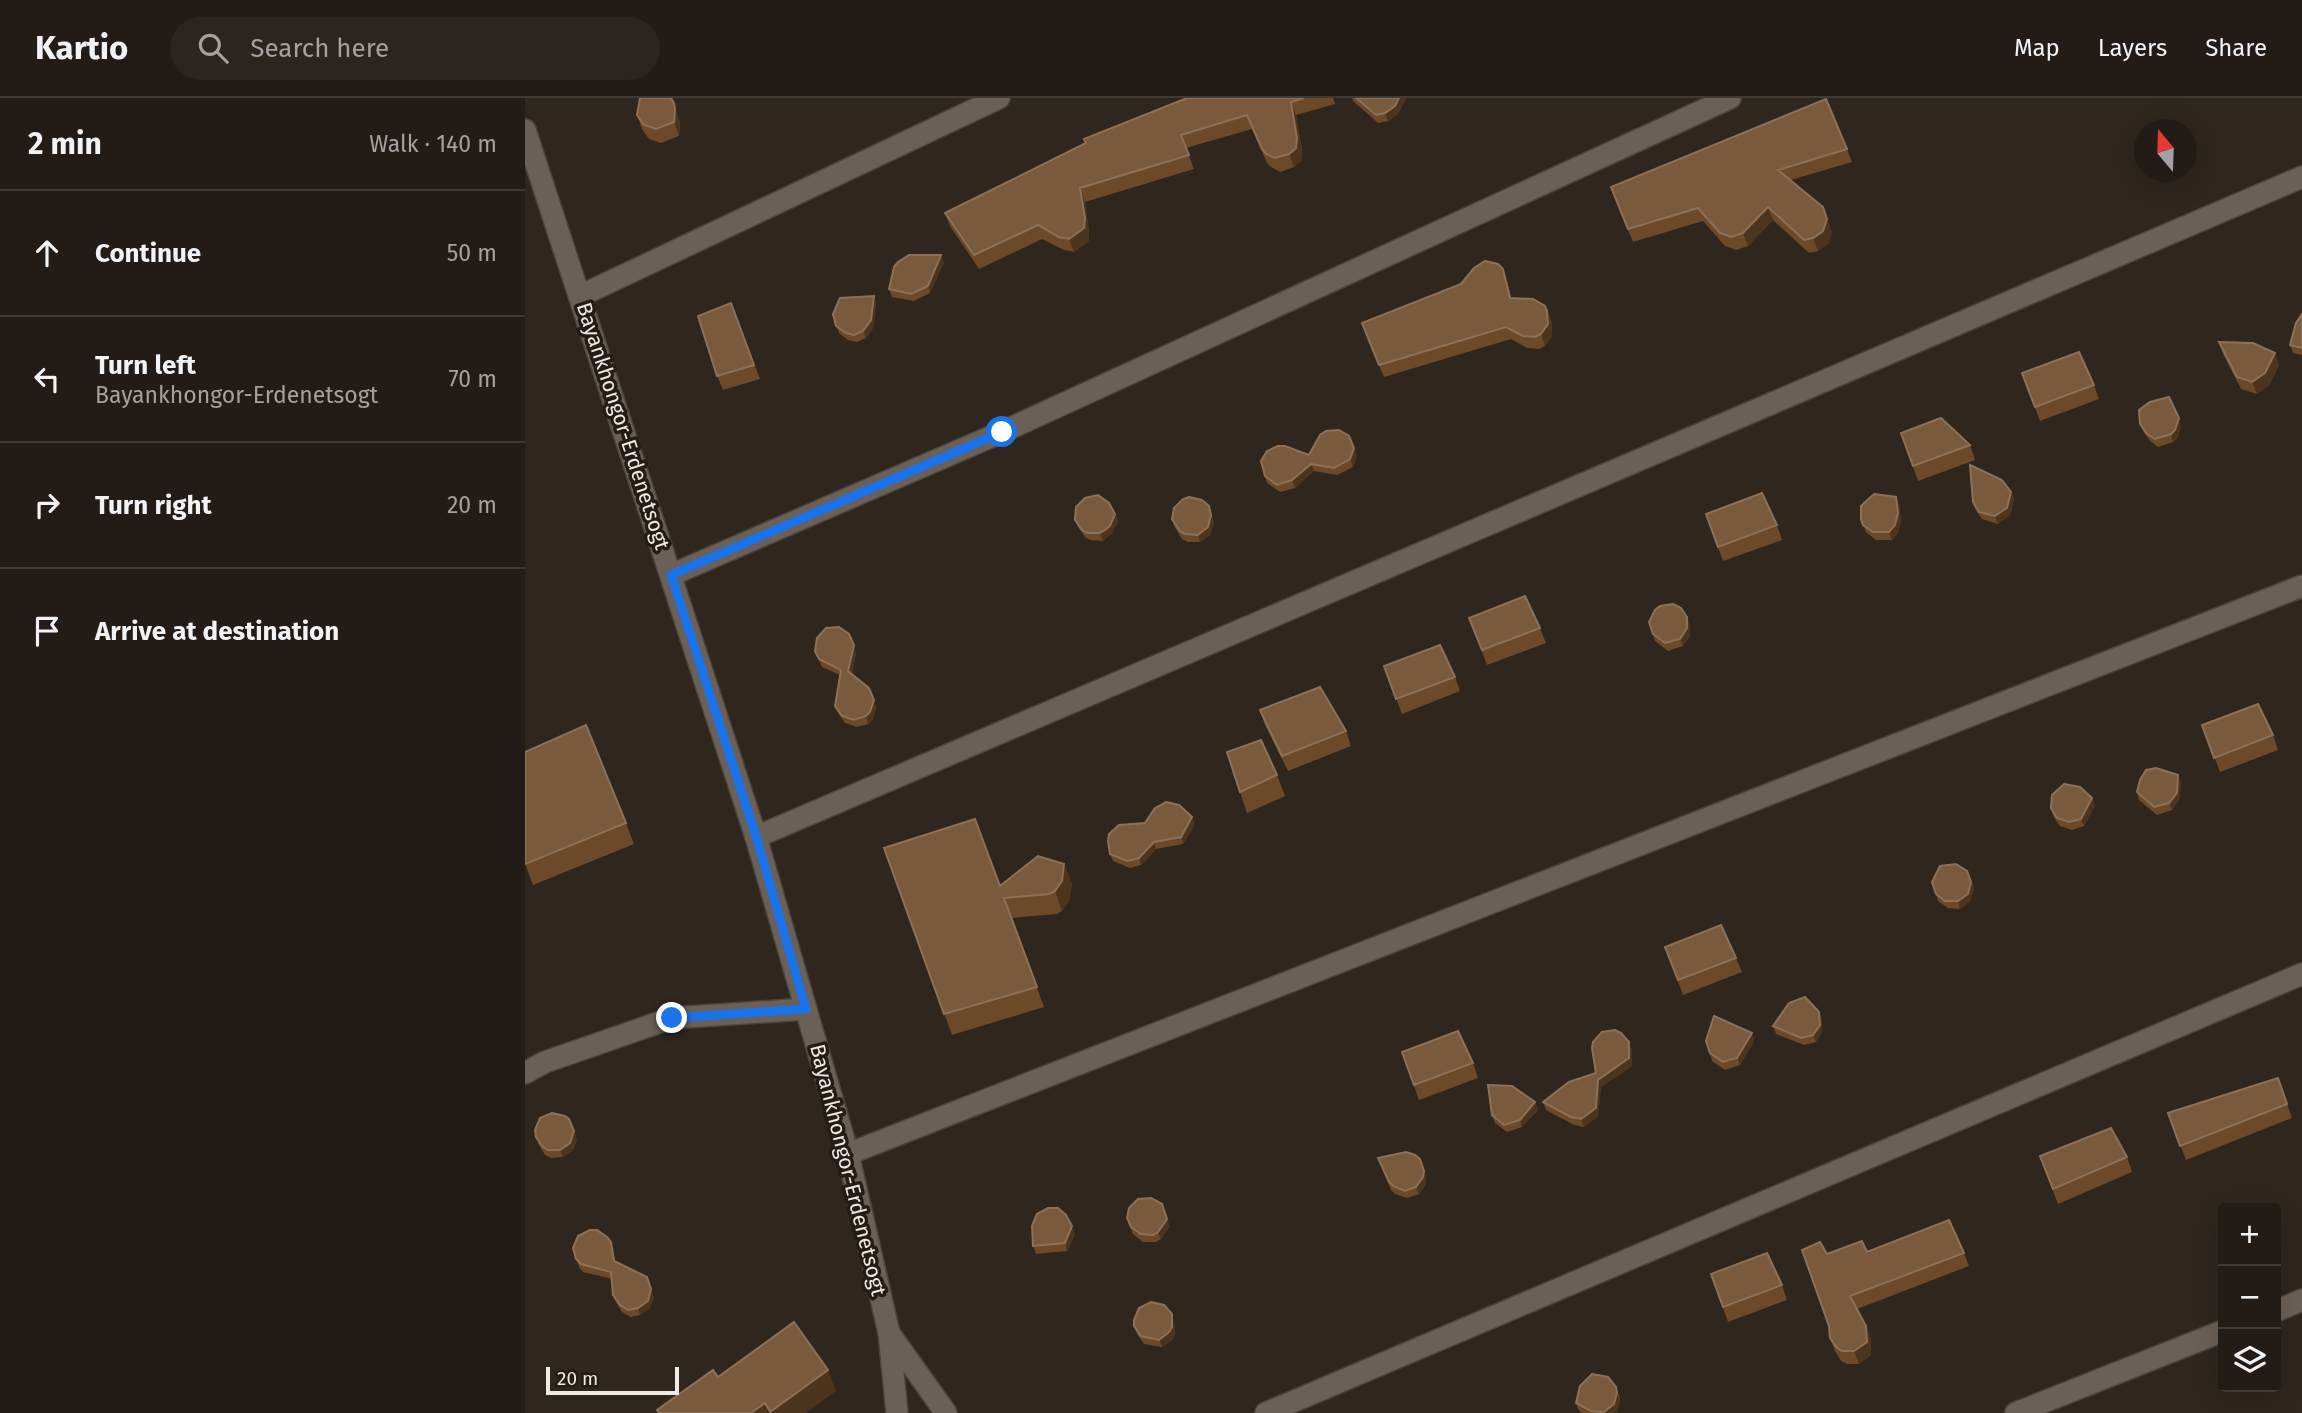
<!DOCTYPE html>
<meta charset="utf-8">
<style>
:root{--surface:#231c16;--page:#2b251f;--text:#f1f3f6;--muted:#a3a1a1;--line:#403a35}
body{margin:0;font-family:"Fira Sans",sans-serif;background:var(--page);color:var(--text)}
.controls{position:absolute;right:21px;bottom:21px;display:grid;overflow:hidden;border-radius:7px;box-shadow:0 7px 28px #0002}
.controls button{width:63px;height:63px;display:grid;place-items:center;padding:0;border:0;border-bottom:2px solid var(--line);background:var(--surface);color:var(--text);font:35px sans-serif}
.compass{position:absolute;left:1609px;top:21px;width:63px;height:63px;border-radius:50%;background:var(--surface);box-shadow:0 7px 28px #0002;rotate:341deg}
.scale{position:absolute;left:21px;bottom:18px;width:133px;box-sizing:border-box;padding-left:7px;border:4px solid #f0eae5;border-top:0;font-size:19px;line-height:24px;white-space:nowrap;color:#f0eae5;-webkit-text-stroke:5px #251c15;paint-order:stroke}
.stop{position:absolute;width:21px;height:21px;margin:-16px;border:5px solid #1a73e8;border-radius:50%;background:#fff}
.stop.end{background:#1a73e8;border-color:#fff;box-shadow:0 2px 7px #0008}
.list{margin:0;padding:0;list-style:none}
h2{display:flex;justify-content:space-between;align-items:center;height:91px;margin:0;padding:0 28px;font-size:30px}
h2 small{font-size:23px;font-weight:400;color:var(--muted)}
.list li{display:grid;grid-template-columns:46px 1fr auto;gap:21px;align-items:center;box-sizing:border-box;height:126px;padding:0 28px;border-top:2px solid var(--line)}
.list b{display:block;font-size:26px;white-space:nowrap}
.list p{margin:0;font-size:23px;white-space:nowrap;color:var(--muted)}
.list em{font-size:23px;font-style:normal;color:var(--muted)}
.icon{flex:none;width:38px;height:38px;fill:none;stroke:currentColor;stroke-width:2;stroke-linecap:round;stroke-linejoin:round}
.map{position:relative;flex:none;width:1777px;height:1315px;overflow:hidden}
header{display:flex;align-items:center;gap:42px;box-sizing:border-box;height:98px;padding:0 35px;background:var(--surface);border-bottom:2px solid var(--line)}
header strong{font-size:33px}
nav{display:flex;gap:38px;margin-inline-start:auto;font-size:24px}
.search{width:490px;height:63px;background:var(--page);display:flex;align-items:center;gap:18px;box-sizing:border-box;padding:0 24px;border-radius:38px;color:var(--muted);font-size:26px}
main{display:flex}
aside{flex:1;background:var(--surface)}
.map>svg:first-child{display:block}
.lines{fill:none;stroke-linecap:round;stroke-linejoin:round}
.minor-casing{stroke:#4b443d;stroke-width:24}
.tertiary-casing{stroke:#4b443d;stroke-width:24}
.minor{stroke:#6b6057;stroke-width:21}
.tertiary{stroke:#6b6057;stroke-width:21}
.wall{fill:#6b4929}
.shaded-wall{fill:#4d341c}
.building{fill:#795a3d;stroke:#8c7158;stroke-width:2}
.route{stroke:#1a73e8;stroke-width:9}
.labels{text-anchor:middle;stroke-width:7;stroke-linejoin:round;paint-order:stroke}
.street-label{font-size:21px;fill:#f0eae5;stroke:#251c15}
</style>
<header>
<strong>Kartio</strong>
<div class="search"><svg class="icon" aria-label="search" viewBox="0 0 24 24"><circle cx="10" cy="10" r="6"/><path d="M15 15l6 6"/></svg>Search here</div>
<nav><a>Map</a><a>Layers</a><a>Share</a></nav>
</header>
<main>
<aside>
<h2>2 min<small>Walk · 140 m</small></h2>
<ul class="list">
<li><svg class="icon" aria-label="ahead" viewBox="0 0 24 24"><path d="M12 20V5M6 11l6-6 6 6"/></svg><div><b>Continue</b></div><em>50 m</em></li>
<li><svg class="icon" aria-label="left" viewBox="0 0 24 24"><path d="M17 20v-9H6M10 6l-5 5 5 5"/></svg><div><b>Turn left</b><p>Bayankhongor-Erdenetsogt</p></div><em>70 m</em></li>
<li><svg class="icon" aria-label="right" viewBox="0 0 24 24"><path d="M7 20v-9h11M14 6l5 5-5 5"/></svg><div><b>Turn right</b></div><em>20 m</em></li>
<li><svg class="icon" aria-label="arrive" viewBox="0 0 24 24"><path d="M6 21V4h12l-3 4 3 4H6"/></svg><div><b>Arrive at destination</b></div></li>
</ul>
</aside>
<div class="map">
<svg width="1777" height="1315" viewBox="0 0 1777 1315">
<rect width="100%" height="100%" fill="#2f261e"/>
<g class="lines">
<defs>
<path id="minor" d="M55,198l419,-198
M146,477l331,-143 728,-334
M231,739l1546,-660
M0,975l20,-11 127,-44 134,-9
M323,1056l1454,-568
M1751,1213l26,-11
M364,1235l57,80
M741,1315l1036,-439
M1491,1315l207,-82"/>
<path id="tertiary" d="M0,32l231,707 92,317 41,179 8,80"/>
</defs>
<use href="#minor" class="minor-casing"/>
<use href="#tertiary" class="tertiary-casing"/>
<use href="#minor" class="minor"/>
<use href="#tertiary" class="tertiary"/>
</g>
<path class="wall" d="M662,0h146l2,6 -39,11 6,36 -1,10 -7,6 -14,5 -9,-5 -4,-4 -15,-34 -66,19 8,21 -109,33 4,29v10l-15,11 -10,-2 -22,-11 -63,30 -29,-43 -5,-13z
M827,0h54l-8,16 -10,7 -10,2 -25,-22z
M149,5l6,20 -1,13 -18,7 -12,-4 -7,-10 -5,-14z
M1322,51l5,13 -61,18 41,52 -4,12 -10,7 -9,2 -36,-33 -25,26 -12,4 -11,-4 -22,-25 -70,21 -22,-55z
M419,164l-14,31 -16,8 -22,-4 -3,-8z
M982,183l4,17 36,13 5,12v13l-7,10 -6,3 -12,-1 -16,-9 -127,38 -18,-42z
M349,198l2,8 -3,24 -7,10 -9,4 -9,-2 -9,-7 -6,-19z
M206,205l29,76 -37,11 -6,-14z
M1777,216v41l-9,-2 -3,-8z
M1694,244l60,23 -10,20 -12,9 -16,-5 -18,-35z
M1497,275l72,12 5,14 -59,22z
M1615,326l41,2 -3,11 -5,5 -15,5 -8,-6 -7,-10z
M1376,335l69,12 5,15 -57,21z
M784,357h48l-4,12 -16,8 -23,-4 -19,17 -15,4 -13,-9 -2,-7z
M1486,394l3,7 -4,16 -12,9 -16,-5 -7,-10 -2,-7z
M1374,406l2,17 -3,12 -6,7h-16l-10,-8 -5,-13z
M684,408l5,17 -4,12 -10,7h-12l-6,-3 -8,-13 -2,-7z
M590,416l3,7 -6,12 -9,8 -13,-1 -5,-3 -7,-10 -3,-7z
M1181,416l71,11 5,15 -59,21z
M944,520l71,10 6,15 -59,22z
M1124,524l41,2v12l-7,10 -15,5 -13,-10z
M290,553l41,2 -4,21 24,34 -3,11 -5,5 -11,3 -12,-4 -7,-10 -3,-7 5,-31 -18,-8z
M859,568l71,11 5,14 -58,23z
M735,612l86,21 5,15 -63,25 -23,-46z
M1677,627l71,10 5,15 -58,22z
M752,677l8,21 -38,17 -7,-21z
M1656,684l-2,18 -7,10 -15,5 -18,-15 -2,-8z
M1570,707l-11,21 -12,4 -12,-4 -7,-10 -2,-8z
M101,725l8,21 -101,41 -8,-22z
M670,726l-12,20 -27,5 -15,16 -11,3 -17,-7 -3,-7z
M359,750l116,38 64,-22 8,20 -3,17 -7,10 -5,3 -46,4 33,89 -92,28z
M1448,786l1,6 -4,11 -10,8 -12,-1 -10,-7 -2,-7z
M1140,849l71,11 6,14 -59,23z
M1294,914l3,8v12l-6,10 -12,3 -28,-11 -3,-8z
M1227,935l2,8 -14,24 -15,5 -13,-9 -2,-8z
M1107,952v16l-31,21 -3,29 -14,11 -10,-2 -28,-15 -3,-8 53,-29z
M877,954l71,11 5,15 -59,22z
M1753,980l14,40 -106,42 -18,-47z
M1010,1004l3,8 -16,17 -15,5 -12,-9 -3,-8z
M11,1039l41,2 -4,11 -10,7 -12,1 -6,-3 -6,-10z
M1515,1058l87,1 5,15 -74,32z
M895,1061l6,19v6l-7,10 -12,4 -12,-4 -4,-4 -10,-24z
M602,1120l43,8 -9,13 -5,3h-13l-10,-8z
M550,1136l-8,17 -31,3 -3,-8z
M48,1150l40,2 2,11 39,36 -4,11 -10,7 -9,2 -9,-5 -6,-10 -3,-7 -1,-16 -29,-7 -4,-5z
M1342,1154l97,1 5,13 -112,43 14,30v16l-12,9h-12l-6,-3 -6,-10 -5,-13 -3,-84z
M1186,1176l71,11 5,15 -59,22z
M649,1224l1,12 -3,6 -10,7 -18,-3 -7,-10 -3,-8z
M1094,1296l1,7 -3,11 -2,1h-32l-4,-2 -3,-8z"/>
<path class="shaded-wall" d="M874,0h7l-8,16 -10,7 -3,-8z
M766,4l5,13 6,36 -1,10 -7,6 -5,-13z
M149,5l6,20 -1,13 -5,-14z
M555,90l5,14 4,29v10l-15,11 -5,-13z
M1243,109l5,13 -25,26 -5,-13z
M1298,109l9,25 -4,12 -10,7 -5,-13z
M416,157l3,7 -14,31 -2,-7z
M978,171l4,12 7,30 -4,-13z
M349,198l2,8 -3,24 -7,10 -3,-7z
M1022,213l5,12v13l-7,10 -4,-12z
M1750,255l4,12 -10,20 -12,9 -5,-12z
M1654,320l2,8 -3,11 -5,5 -2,-8z
M829,350l3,7 -4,12 -3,-8z
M786,366l3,7 -19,17 -3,-8z
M1486,394l3,7 -4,16 -12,9 -3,-8z
M1371,399l3,7 2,17 -3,12 -6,7 -3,-8z
M684,408l5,17 -4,12 -10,7 -2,-7z
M590,416l3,7 -6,12 -9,8 -3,-8z
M1162,519l3,7v12l-7,10 -3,-7z
M329,547l2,8 -5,25 -3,-7z
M347,596l4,14 -3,11 -5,5 -2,-8z
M1653,677l3,7 -2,18 -7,10 -3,-7z
M1567,700l3,7 -11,21 -3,-7z
M667,719l3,7 -12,20 -2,-7z
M629,744l2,7 -15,16 -2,-7z
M539,766l8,20 -3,17 -7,10 -7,-20z
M1445,779l4,13 -4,11 -10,8 -2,-8z
M1294,914l3,8v12l-6,10 -3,-7z
M1227,935l2,8 -14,24 -3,-7z
M1104,944l3,8v16l-31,21 -3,29 -14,11 -3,-8 17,-39z
M1010,1004l3,8 -16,17 -2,-7z
M49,1033l3,8 -4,11 -10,7 -3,-7z
M899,1073l2,7v6l-7,10 -3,-7z
M642,1121l3,7 -9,13 -3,-7z
M547,1128l3,8 -8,17 -2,-8z
M126,1191l3,8 -4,11 -10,7 -2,-7z
M647,1216l2,8 1,12 -3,6 -10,7 -3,-7z
M1341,1228l5,13v16l-12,9 -5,-13z
M303,1272l8,21 -31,22h-34l-1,-1z
M1091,1289l4,14 -3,11 -2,1h-11v-1z
M240,1305l3,10h-17z"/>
<path class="building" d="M115,0h31l3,5 1,6 -1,13 -18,7 -12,-4 -7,-10z
M662,0h117l-13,4 6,36 -1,10 -7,6 -14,4 -9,-4 -4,-5 -15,-34 -66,20 8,20 -109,33 5,30 -1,10 -15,11 -10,-2 -21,-12 -64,30 -29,-42 141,-70 -2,-4z
M831,0h43l-4,8 -10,7 -9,2z
M1301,1l21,50 -69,21 45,37 4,12 -4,12 -10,7 -9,2 -36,-33 -25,26 -12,4 -11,-4 -22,-25 -70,21 -17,-42z
M384,157h32l-13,31 -17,8 -22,-5 5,-22 4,-5z
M960,163l13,3 5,5 7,29 23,1 12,7 2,5 1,13 -7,10 -6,3 -12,-1 -17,-9 -127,38 -17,-42 99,-39 13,-16z
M349,198l-3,24 -8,11 -9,4 -8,-2 -10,-7 -3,-12 7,-16z
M206,205l23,62 -37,11 -19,-60z
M1777,216v34l-12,-3 6,-22z
M1694,244l34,1 22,10 -10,20 -13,9 -15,-5z
M1554,254l15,33 -59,22 -13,-34z
M1644,299l10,21 -4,12 -4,4 -16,5 -8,-5 -7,-10 -1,-14 11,-8z
M1416,320l29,27 -57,21 -12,-33z
M814,332l10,6 5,12 -4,11 -16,9 -23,-4 -19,16 -15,5 -12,-9 -4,-15 6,-10 11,-5h7l24,9 11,-20 6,-4z
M1445,367l32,15 9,12 -4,16 -12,8 -16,-4 -6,-10z
M1237,395l15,32 -59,22 -12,-33z
M1349,396l22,3 2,16 -3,12 -6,7h-16l-10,-7 -2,-6v-13z
M573,397l11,8 6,11 -5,12 -5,4 -5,3h-13l-5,-3 -7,-10 1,-13 9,-9z
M664,399l13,3 7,6 2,9 -3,12 -10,8 -13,-1 -5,-3 -8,-12 2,-11 9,-9z
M1000,498l15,32 -58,22 -13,-32z
M1148,506l8,4 6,9v11l-7,11 -15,4 -12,-9 -4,-12 6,-12 5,-4z
M314,529l10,7 5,11 -6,26 21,17 5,12 -4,12 -4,4 -12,4 -12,-4 -7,-10 6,-36 -22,-11 -4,-8 2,-13 9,-10z
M915,547l15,32 -59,22 -12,-33z
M795,589l26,44 -64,25 -22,-46z
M1733,606l15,31 -59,23 -12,-33z
M61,627l40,98 -101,41v-112z
M736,642l16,35 -37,17 -13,-40z
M1631,670l22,7 -1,18 -8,10 -15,4 -17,-15 3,-12 6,-10z
M1539,686l16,3 12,11 -11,21 -12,3 -12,-4 -6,-10 1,-13z
M641,704l13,3 13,12 -11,20 -27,5 -15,16 -12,3 -17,-7 -2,-13 1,-7 10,-9 26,-2 10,-15z
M450,721l25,67 38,-30 26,8 -2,17 -7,10 -6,3 -45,4 33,89 -93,27 -60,-166z
M1431,766l11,7 4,11 -3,12 -10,7h-13l-9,-7 -4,-12 8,-16z
M1196,827l15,33 -58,22 -13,-33z
M1280,899l14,15 1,13 -7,10 -12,3 -28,-12 16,-23z
M1189,918l38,17 -15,25 -14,4 -13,-9 -4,-12z
M1090,932l6,3 8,9v16l-31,22 -2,28 -15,11 -10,-2 -28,-15 26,-20 27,-9 -4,-25 1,-6 9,-10z
M933,933l15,32 -59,22 -12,-33z
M1753,980l9,26 -107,42 -12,-33z
M963,987l24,1 23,16 -15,18 -16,5 -12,-10z
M27,1015l13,3 4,3 5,12 -4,12 -10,7h-12l-5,-3 -7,-10 -1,-7 5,-12z
M1586,1030l16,29 -74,32 -13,-33z
M881,1054l9,3 5,4 4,12 -1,6 -7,10 -11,4 -12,-5 -4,-4 -11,-24z
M626,1100l11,6 5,15 -9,13 -5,3 -12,-1 -10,-7 -4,-9 2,-10 9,-9z
M523,1110h10l8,7 6,11 -7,17 -32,3 -1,-20 5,-12z
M1424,1122l15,33 -114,43 16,30 1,16 -13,9h-12l-5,-3 -7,-10 -1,-12 -27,-76 18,-8 7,12 35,-13 5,11z
M65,1132h7l10,7 4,5 3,19 33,16 4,12 -3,12 -10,7 -10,2 -8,-5 -7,-10 -2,-23 -30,-8 -5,-5 -3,-11 5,-12z
M1242,1155l15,32 -59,22 -12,-33z
M626,1204l13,3 8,9v13l-3,5 -10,8 -18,-4 -7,-10v-6l5,-12z
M269,1224l34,48 -58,42 -5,-9 -14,10h-92l-2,-3 56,-40 5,7z
M1067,1276l16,3 8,10 1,6 -3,11 -10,8 -13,-1 -15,-8 4,-17z"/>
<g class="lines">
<path class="route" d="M147,920l134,-9 -50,-173 -85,-261 331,-143"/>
</g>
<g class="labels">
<g class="street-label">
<text transform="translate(98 328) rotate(72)" y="7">Bayankhongor-Erdenetsogt</text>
<text transform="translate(323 1072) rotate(76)" y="7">Bayankhongor-Erdenetsogt</text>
</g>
</g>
</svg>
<div class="controls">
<button>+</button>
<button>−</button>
<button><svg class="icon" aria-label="layers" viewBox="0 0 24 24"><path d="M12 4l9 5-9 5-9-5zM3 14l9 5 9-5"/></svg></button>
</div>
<svg class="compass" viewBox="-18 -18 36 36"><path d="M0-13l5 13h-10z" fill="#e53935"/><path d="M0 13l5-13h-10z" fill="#a3a1a1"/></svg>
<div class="scale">20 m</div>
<div class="stop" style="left:477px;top:334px"></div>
<div class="stop end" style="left:147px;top:920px"></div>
</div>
</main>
